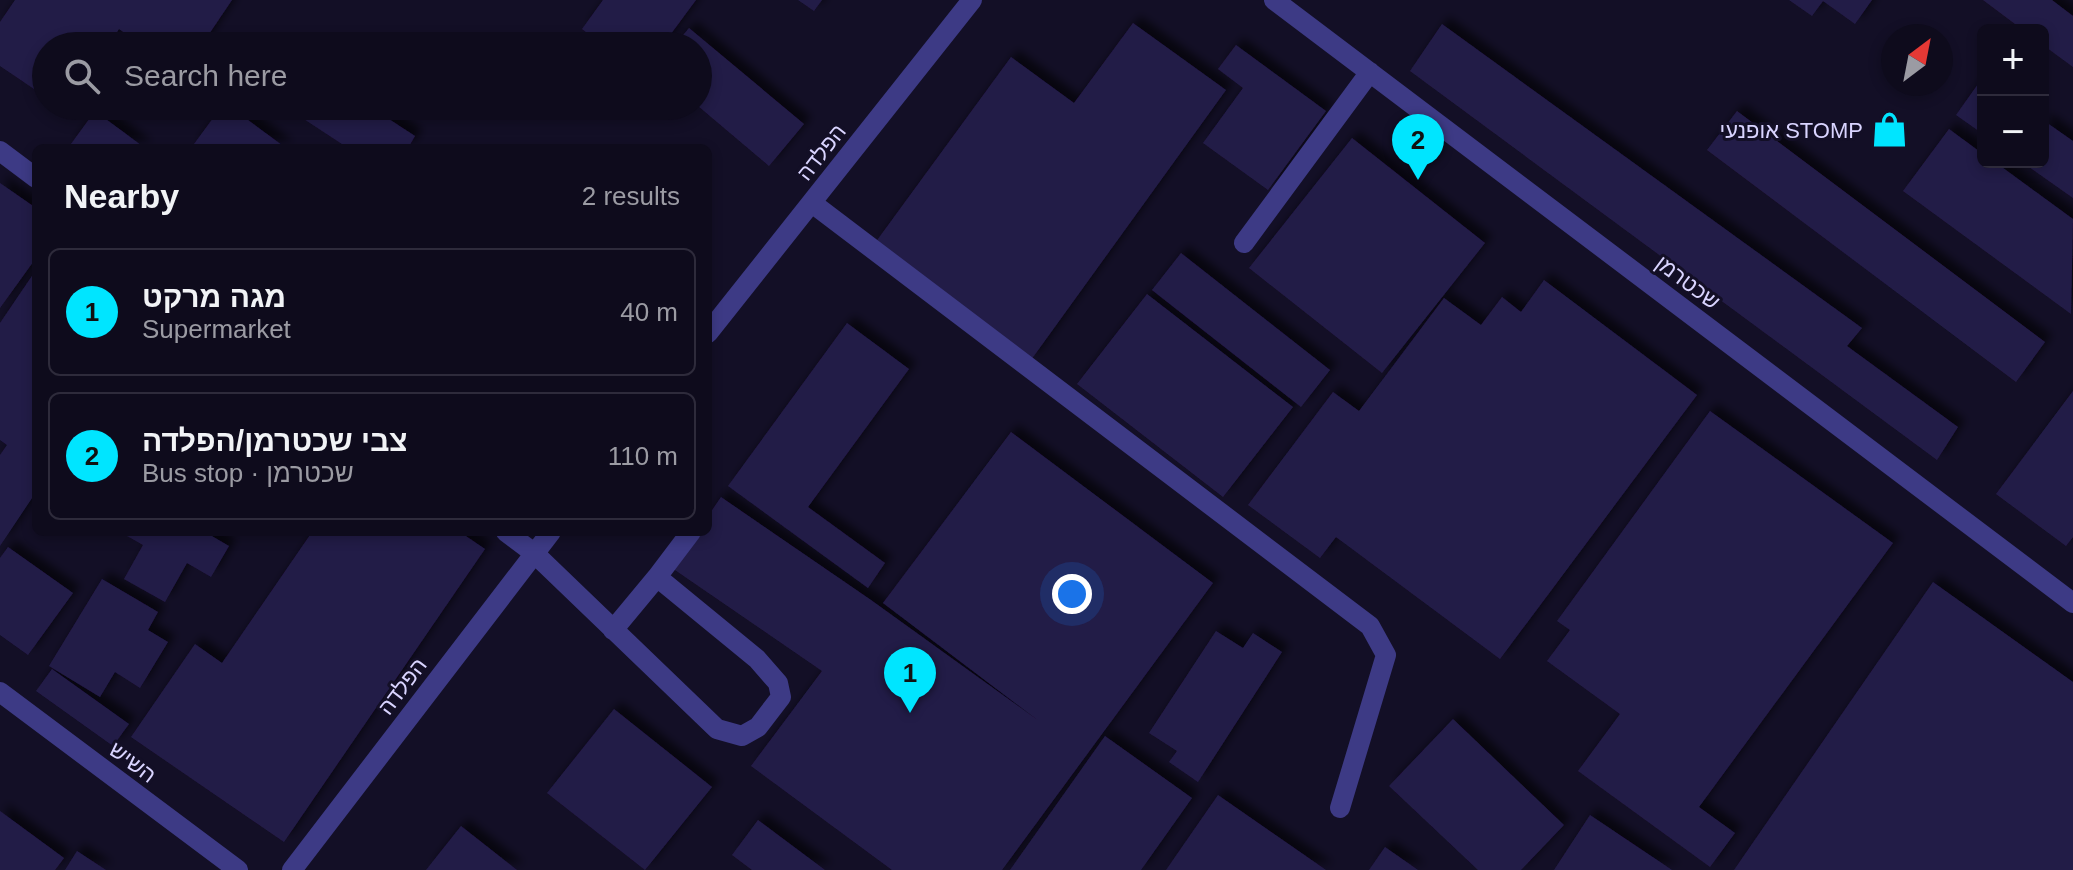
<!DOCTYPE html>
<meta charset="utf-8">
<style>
:root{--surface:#0e0b1c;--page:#1c1929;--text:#f1f3f6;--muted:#9b9ba3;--line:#2e2b3b;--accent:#00e5ff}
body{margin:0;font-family:Helvetica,Heebo,sans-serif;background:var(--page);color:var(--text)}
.controls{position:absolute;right:24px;top:24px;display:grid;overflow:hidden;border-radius:12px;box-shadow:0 4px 12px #0003}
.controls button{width:72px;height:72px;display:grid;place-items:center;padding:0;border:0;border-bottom:2px solid var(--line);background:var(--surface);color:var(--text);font:40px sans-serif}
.compass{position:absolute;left:1881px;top:24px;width:72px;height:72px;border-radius:50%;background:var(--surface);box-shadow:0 4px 12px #0003;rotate:32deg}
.you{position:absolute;left:1072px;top:594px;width:28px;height:28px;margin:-20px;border:6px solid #fff;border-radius:50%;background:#1a73e8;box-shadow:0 0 0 12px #1a73e833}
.badge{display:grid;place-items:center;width:52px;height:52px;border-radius:50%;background:var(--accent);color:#111;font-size:26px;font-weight:700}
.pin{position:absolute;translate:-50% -66px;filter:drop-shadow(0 2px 4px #0008)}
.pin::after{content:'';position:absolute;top:42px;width:28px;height:24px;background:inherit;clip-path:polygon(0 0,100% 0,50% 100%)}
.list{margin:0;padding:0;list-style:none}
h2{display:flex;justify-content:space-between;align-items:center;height:104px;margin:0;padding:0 32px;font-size:34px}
h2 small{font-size:26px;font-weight:400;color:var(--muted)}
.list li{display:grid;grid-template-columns:52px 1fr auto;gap:24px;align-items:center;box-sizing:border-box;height:128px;margin:0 16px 16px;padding:0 16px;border:2px solid var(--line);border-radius:12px}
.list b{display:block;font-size:30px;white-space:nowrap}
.list p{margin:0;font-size:26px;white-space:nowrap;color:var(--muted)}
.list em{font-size:26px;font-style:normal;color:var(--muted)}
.icon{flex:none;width:44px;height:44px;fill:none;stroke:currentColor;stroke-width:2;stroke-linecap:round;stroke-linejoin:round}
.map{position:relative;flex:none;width:2073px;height:870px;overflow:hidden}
.search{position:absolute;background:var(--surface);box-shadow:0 4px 12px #0003;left:32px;top:32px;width:680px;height:88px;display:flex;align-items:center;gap:20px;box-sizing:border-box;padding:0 28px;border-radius:44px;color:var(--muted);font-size:30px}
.panel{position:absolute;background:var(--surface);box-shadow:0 4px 12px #0003;left:32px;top:144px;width:680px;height:392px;border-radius:12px}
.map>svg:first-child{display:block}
.building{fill:#241b47;filter:url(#shadow)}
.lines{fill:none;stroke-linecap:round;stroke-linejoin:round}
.minor{stroke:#3d3a85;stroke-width:20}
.labels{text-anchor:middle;stroke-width:6;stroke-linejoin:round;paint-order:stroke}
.poi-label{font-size:22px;fill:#d9d4ff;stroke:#130f26;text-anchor:end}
.street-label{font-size:22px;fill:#d9d4ff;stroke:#130f26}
</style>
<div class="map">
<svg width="2073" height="870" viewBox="0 0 2073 870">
<defs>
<filter id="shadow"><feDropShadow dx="7" dy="-7" stdDeviation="4" flood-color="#0009"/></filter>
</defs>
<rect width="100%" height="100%" fill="#130f26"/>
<path class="building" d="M15,0h217l-31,46h-57l-25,-17 -11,17h-17l-19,-13 -9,13h-17v26l-12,17 -34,-23v-44z
M603,0h93l-34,46h-58l-22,-17z
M798,0h24l-8,11z
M1789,0h83l-17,24 -32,-23 -11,15z
M1983,0h69l21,16v51l-30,-22v-15h-20z
M1133,23l93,67 -195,270 -156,-117 136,-186 63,46z
M1442,24l420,304 -15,18 111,81 -21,33 -527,-389z
M689,28l115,96 -35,42 -71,-60v-60h-24z
M1236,45l90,66 -58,79 -65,-47 40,-55 -25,-19z
M1983,77v57l-27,-19z
M222,106h7l57,42h-95z
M284,106h85l46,30 -7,12h-60z
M95,111l50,37h-77z
M1737,111l308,231 -29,40 -309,-232z
M2043,120l30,21v57l-51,-36h21z
M1949,129l34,25v8h12l78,57 -2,95 -168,-123z
M1352,138l133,105 -103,130 -133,-105z
M0,183l36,25v50l-36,50z
M1181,253l149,117 -29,37 -149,-117z
M36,270v222l-36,54v-91l7,-10 -7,-5v-117z
M1544,280l153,115 -197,264 -164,-122 -16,21 -72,-53 85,-113 26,19 85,-113 37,27 21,-28 19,15z
M1147,294l146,113 -70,90 -146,-113z
M847,323l62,46 -101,138 77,56 -17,25 -140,-102z
M2073,391v146l-7,9 -70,-52z
M1710,411l183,132 -194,264 36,26 -25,34 -132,-96 42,-57 -73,-53 23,-31 -13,-9z
M1011,432l202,151 -211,287h-110l-141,-104 71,-95 -150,-103 25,-36h11v-16l13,-19 150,103 168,121 -156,-118z
M120,532h85l24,14 -18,31 -24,-14 -22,39 -41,-23 19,-34z
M312,532h148l25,17 -201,293 -153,-105 64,-93 27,19z
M8,547l65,46 -45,62 -28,-20v-77z
M102,579l56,33 -10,18 20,12 -28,46 -25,-16 -15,25 -51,-31z
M1933,582l140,100v188h-339z
M1216,631l27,17 10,-15 29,19 -84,130 -29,-20 8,-11 -28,-18z
M52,669l77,55 -16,22 -77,-55z
M614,709l98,78 -67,83 -98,-77z
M1453,719l111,106 -43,45h-43l-89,-84z
M1105,736l87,62 -51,72h-131z
M1218,795l108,75h-160z
M0,811l64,47 -9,12h-55z
M1590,815l82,55h-118z
M758,820l67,50h-73l-20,-15z
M461,826l56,44h-91z
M1385,847l33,23h-49z
M77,851l29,19h-41z"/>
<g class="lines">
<path class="minor" d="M1274,0l799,603
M0,151l36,27
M812,203l558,423 16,29 -46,153
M1244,243l126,-171
M708,333l264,-333
M506,532l28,21 183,176 25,7 16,-9 23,-30 -3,-14 -21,-24 -100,-82 34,-45
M613,630l44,-53
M0,692l238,178
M292,870l259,-338"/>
</g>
<defs>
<symbol id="shop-bare" viewBox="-9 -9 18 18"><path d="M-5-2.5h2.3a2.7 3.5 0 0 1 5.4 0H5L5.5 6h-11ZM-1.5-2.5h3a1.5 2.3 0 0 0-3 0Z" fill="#00e5ff" stroke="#130f26" stroke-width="2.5" paint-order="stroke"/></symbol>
</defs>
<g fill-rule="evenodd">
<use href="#shop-bare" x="1864" y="104" width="51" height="51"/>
</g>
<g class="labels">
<g class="poi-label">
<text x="1863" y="138">אופנעי STOMP</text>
</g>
<g class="street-label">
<text transform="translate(821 152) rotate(-52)" y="8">הפלדה</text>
<text transform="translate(1688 282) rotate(37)" y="8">שכטרמן</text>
<text transform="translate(402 686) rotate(-53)" y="8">הפלדה</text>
<text transform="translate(133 762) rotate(37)" y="8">השיש</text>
</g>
</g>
</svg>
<div class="controls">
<button>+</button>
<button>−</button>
</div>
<svg class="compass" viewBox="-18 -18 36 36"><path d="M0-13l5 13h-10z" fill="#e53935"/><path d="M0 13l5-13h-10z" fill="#9b9ba3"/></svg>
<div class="you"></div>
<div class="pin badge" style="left:910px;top:713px">1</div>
<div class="pin badge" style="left:1418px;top:180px">2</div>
<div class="search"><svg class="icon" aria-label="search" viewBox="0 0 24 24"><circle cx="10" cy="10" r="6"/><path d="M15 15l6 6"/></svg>Search here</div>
<section class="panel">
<h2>Nearby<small>2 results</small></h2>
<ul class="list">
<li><span class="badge">1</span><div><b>מגה מרקט</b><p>Supermarket</p></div><em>40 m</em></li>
<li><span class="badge">2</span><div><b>צבי שכטרמן/הפלדה</b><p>Bus stop · שכטרמן</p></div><em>110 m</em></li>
</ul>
</section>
</div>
